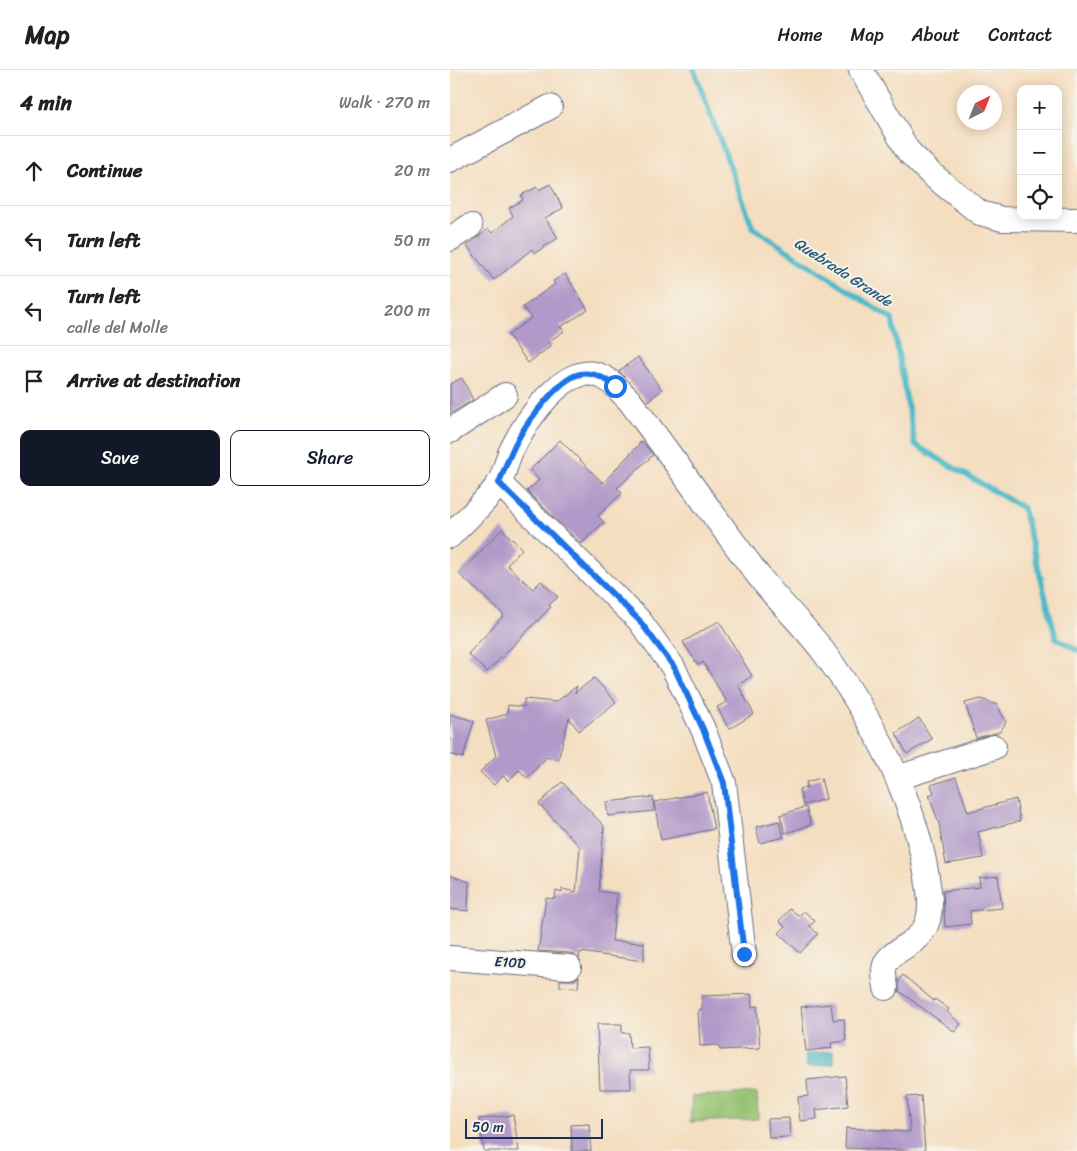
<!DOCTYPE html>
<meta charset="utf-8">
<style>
:root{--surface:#fff;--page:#f2f2f2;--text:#202124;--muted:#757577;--line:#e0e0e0;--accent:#111827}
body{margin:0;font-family:Sriracha,sans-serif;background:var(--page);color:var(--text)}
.controls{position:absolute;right:15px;top:15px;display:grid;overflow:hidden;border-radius:10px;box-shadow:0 2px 12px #0003}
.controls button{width:45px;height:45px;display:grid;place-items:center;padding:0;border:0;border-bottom:1px solid var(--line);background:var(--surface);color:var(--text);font:25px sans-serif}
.compass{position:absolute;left:507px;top:15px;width:45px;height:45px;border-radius:50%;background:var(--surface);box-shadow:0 2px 12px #0003;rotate:43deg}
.scale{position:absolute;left:15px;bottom:12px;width:138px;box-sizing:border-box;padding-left:5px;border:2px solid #1b2f5e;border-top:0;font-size:14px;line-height:18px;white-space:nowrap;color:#1b2f5e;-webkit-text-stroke:4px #f7f3e8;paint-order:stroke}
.stop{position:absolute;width:15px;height:15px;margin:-11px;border:4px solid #1a73e8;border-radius:50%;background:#fff}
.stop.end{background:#1a73e8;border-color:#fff;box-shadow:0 1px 5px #0008}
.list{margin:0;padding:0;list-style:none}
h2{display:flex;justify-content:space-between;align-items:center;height:65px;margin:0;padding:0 20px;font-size:21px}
h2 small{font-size:16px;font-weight:400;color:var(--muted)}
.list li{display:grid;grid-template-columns:32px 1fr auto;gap:15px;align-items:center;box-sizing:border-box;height:70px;padding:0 20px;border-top:1px solid var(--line)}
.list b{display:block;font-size:19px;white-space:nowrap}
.list p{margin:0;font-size:16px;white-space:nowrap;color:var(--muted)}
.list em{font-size:16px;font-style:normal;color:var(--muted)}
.actions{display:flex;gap:10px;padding:15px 20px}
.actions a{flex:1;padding:11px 0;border:1px solid var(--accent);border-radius:10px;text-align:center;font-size:18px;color:var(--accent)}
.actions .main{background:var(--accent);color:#fff}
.icon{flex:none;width:28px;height:28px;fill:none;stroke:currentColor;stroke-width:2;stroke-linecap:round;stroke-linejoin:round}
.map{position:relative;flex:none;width:627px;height:1081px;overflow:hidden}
header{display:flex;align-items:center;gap:30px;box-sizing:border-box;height:70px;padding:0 25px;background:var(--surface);border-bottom:1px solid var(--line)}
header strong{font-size:24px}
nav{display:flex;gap:28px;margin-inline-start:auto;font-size:18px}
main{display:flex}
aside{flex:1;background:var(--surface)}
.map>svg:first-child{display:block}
.green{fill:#94c270;stroke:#587867}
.water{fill:#4dbac8;stroke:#347493}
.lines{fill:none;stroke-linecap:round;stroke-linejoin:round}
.stream{stroke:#4dbac8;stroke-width:5.5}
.building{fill:#b19ac9}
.minor-casing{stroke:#676c80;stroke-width:26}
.minor{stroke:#fff;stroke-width:24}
.route{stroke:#1a73e8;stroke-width:6}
.labels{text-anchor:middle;stroke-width:4;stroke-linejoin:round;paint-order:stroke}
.street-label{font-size:14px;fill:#1b2f5e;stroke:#f7f3e8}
.water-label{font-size:15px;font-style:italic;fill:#2a597e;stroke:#f7f3e8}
</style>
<header>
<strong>Map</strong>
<nav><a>Home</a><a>Map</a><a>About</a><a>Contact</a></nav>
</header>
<main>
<aside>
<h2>4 min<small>Walk · 270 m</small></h2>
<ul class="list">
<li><svg class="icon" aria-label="ahead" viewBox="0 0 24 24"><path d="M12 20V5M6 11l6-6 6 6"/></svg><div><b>Continue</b></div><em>20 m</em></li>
<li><svg class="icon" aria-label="left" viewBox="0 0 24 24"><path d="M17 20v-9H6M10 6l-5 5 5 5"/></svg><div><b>Turn left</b></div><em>50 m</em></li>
<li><svg class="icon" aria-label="left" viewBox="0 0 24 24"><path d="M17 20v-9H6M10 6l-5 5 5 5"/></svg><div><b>Turn left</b><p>calle del Molle</p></div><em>200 m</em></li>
<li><svg class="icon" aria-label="arrive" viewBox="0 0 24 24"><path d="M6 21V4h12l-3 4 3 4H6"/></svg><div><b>Arrive at destination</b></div></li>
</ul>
<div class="actions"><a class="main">Save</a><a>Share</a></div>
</aside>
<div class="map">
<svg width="627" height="1081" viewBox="0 0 627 1081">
<rect width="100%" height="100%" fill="#f7f3e8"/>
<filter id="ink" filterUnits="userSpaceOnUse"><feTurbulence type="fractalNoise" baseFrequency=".02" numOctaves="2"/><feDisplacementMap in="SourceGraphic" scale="10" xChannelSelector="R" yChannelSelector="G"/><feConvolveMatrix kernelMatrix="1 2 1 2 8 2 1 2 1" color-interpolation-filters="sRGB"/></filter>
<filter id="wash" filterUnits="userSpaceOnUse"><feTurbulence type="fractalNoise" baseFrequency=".0096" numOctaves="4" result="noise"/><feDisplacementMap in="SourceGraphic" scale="20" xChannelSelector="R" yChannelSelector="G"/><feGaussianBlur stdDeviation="1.12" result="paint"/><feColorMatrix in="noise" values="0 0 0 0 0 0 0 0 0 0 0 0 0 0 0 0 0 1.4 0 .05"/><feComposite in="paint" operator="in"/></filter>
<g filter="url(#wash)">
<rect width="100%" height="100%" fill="#f4dec0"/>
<path class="green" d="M307,1023l1,26 -68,3 2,-26z"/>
<path class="water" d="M383,981l1,13 -27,3 -1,-13z"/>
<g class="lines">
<path class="stream" d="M244,0l59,158 139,91 23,126 108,63 33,130 21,12"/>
</g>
<g id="blocks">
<path class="building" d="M100,114l13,24 -18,10 13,20 -23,15 -3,-4 -38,31 -27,-34 21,-17 4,4 21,-17 -4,-8 14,-8 -2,-5 16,-8 2,3z
M115,204l23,36 -28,17 4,4 -16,11 3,4 -23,17 -20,-28 23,-17 -8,-11 32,-23 -2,-3z
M188,287l24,33 -15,12 -28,-31z
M12,308l11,22 -23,14v-30z
M110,370l43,43 39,-42 11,14 -36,33 5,5 -24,23 6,6 -23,22 -54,-53 12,-11 -9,-10z
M52,459l20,20 -15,16 26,24 8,-8 17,16 -9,8 2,2 -64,65 -19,-18 36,-39 -45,-41z
M269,551l33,55 -14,9 16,29 -25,15 -12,-22 10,-5 -24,-40 -5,3 -15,-23z
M144,608l22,24 -37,29 -10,-13 -11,42 -11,-3 -20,21 -8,-8 -11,11 -5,-5 -9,9 -14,-13 16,-16 -10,-36 21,-6 1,-9 16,2v-8l32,3 21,-16 -2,7z
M531,629l16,6 9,17 -6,10 -24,6 -11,-35z
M0,644l24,7 -11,37 -13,-4z
M469,648l13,21 -25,15 -11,-21z
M506,707l12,35 48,-13 4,22 -42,11 5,26 -37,6 -7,-40 -10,-29 5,-2 -3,-8z
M371,708l5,21 -23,6 -4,-16 8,-2 -1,-5z
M112,712l42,44 -5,65 18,3 -5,47 32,2v18l-64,-9 -1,7 -9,-6 -32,-2 8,-53 9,1 1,-8 6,2v-4l14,3 4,-45 -41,-43z
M257,722l7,37 -53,11 -7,-38z
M203,727l1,14 -46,5 -2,-14z
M356,737l5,18 -26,8 -5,-18z
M329,751l5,16 -24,6 -4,-16z
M0,805l19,7 -1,29 -18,-2z
M548,806l4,32 -32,3 1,13 -26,3 -2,-36 37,-4 -1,-9z
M340,839l9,7 5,-5 11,10 -5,5 8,8 -18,19 -21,-20 6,-6 -6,-6z
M453,905l31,26 1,-2 14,10 -2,3 14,12 -6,8 -56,-41v-11z
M129,906l-1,12 -18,-1v-7h14z
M301,924l1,13 5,-1 3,42 -40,2 -1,-5 -19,1 -2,-36 4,-1v-13z
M381,934l2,16 11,-1 2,22 -15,2 1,5 -26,3 -5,-44z
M147,954h25v9h7l1,15 18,-1 1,23h-19l1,19h-31z
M395,1006l3,30 -32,4 1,9 -17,2 -2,-24 10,-1 -1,-16z
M471,1026l4,55 -80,-3 1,-20 64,4 -3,-35z
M63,1045l6,36h-35l-5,-32z
M339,1048l1,19 -21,1 -1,-19z
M139,1054l2,27h-19l-1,-26z"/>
</g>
</g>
<g filter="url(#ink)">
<use href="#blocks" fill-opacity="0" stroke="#676c80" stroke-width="1"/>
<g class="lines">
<defs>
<path id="minor" d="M411,0l47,81 23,23 49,39 22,6 75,1
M0,90l100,-53
M0,169l20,-13
M0,361l55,-36
M49,413l140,137 34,47 30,62 21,54 20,172
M0,466c14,-15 39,-37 49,-53 6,-10 7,-22 12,-32 14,-29 55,-93 92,-74 10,5 18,15 26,23 45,59 87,120 132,179 20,25 43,47 62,72 52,71 95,152 106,240 9,60 -41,51 -45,78 -1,6 2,14 2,19
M447,708l97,-31
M0,888l119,9"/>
</defs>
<use href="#minor" class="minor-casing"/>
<use href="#minor" class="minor"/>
</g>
</g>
<g class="lines" filter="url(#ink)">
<path class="route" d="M165,316c-29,-23 -46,-12 -68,13 -26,30 -34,46 -48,84l140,137 35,47 29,62 21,54 20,171"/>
</g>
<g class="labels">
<g class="street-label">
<text transform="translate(60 892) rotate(4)" y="5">E10D</text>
</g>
<g class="water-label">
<text transform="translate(393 202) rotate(33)" y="5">Quebrada Grande</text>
</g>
</g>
</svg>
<div class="controls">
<button>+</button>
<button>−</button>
<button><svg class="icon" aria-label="locate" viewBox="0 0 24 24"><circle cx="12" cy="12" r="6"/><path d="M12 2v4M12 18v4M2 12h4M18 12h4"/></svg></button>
</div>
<svg class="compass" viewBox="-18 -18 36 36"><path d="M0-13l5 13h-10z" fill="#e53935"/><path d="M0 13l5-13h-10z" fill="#757577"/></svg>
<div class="scale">50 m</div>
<div class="stop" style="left:165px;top:316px"></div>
<div class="stop end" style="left:294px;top:884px"></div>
</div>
</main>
